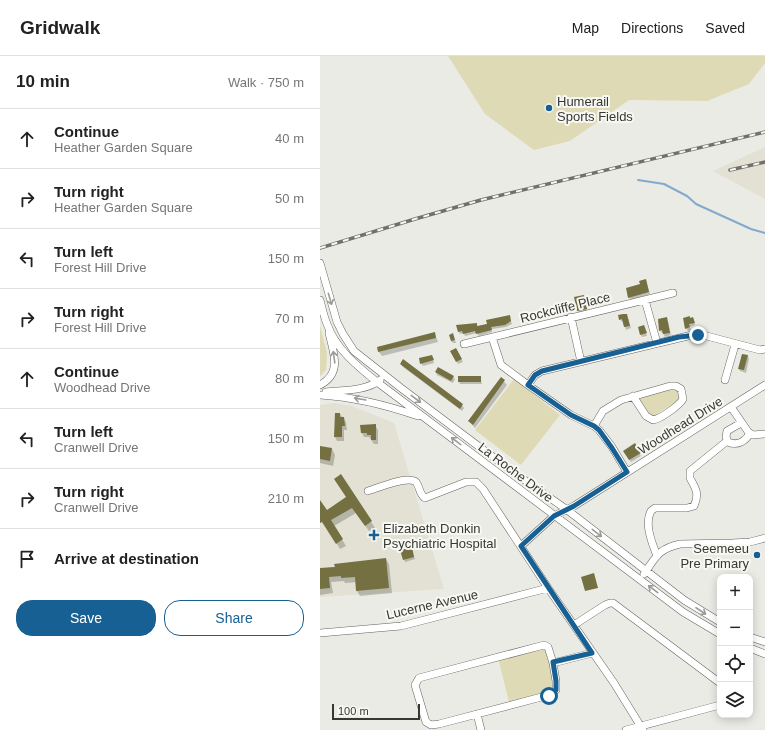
<!DOCTYPE html>
<meta charset="utf-8">
<style>
:root{--surface:#fff;--page:#f2f2f2;--text:#222;--muted:#767676;--line:#e0e0e0;--accent:#176094}
body{margin:0;font-family:Helvetica,sans-serif;background:var(--page);color:var(--text)}
.controls{position:absolute;right:12px;bottom:12px;display:grid;overflow:hidden;border-radius:8px;box-shadow:0 2px 10px #0003}
.controls button{width:36px;height:36px;display:grid;place-items:center;padding:0;border:0;border-bottom:1px solid var(--line);background:var(--surface);color:var(--text);font:20px sans-serif}
.scale{position:absolute;left:12px;bottom:10px;width:88px;box-sizing:border-box;padding-left:4px;border:2px solid #373735;border-top:0;font-size:11px;line-height:14px;white-space:nowrap;color:#373735;-webkit-text-stroke:3px #f8f8f3;paint-order:stroke}
.stop{position:absolute;width:12px;height:12px;margin:-9px;border:3px solid #176094;border-radius:50%;background:#fff}
.stop.end{background:#176094;border-color:#fff;box-shadow:0 1px 4px #0008}
.list{margin:0;padding:0;list-style:none}
h2{display:flex;justify-content:space-between;align-items:center;height:52px;margin:0;padding:0 16px;font-size:17px}
h2 small{font-size:13px;font-weight:400;color:var(--muted)}
.list li{display:grid;grid-template-columns:26px 1fr auto;gap:12px;align-items:center;box-sizing:border-box;height:60px;padding:0 16px;border-top:1px solid var(--line)}
.list b{display:block;font-size:15px;white-space:nowrap}
.list p{margin:0;font-size:13px;white-space:nowrap;color:var(--muted)}
.list em{font-size:13px;font-style:normal;color:var(--muted)}
.actions{display:flex;gap:8px;padding:12px 16px}
.actions a{flex:1;padding:9px 0;border:1px solid var(--accent);border-radius:16px;text-align:center;font-size:14px;color:var(--accent)}
.actions .main{background:var(--accent);color:#fff}
.icon{flex:none;width:22px;height:22px;fill:none;stroke:currentColor;stroke-width:2;stroke-linecap:round;stroke-linejoin:round}
.map{position:relative;flex:none;width:445px;height:674px;overflow:hidden}
header{display:flex;align-items:center;gap:24px;box-sizing:border-box;height:56px;padding:0 20px;background:var(--surface);border-bottom:1px solid var(--line)}
header strong{font-size:19px}
nav{display:flex;gap:22px;margin-inline-start:auto;font-size:14px}
main{display:flex}
aside{flex:1;background:var(--surface)}
.map>svg:first-child{display:block}
.built{fill:#e2e1d4}
.green{fill:#dedab5}
.shadow{fill:#0003}
.lines{fill:none;stroke-linecap:round;stroke-linejoin:round}
.stream{stroke:#82aacd;stroke-width:2}
.building{fill:#757041}
.minor-casing{stroke:#656460;stroke-width:8}
.minor{stroke:#fff;stroke-width:7}
.rail-casing{stroke:#70706d;stroke-width:3.5}
.rail{stroke:#f8f8f3;stroke-width:2;stroke-dasharray:6;stroke-linecap:butt}
.oneway{stroke:#9b9b9a}
.route{stroke:#176094;stroke-width:5}
.poi-dot{fill:#176094;stroke:#f8f8f3;stroke-width:1.5}
.labels{text-anchor:middle;stroke-width:4;stroke-linejoin:round;paint-order:stroke}
.poi-label{font-size:13px;fill:#373735;stroke:#f8f8f3;text-anchor:start}
.street-label{font-size:13px;fill:#373735;stroke:#f8f8f3}
</style>
<header>
<strong>Gridwalk</strong>
<nav><a>Map</a><a>Directions</a><a>Saved</a></nav>
</header>
<main>
<aside>
<h2>10 min<small>Walk · 750 m</small></h2>
<ul class="list">
<li><svg class="icon" aria-label="ahead" viewBox="0 0 24 24"><path d="M12 20V5M6 11l6-6 6 6"/></svg><div><b>Continue</b><p>Heather Garden Square</p></div><em>40 m</em></li>
<li><svg class="icon" aria-label="right" viewBox="0 0 24 24"><path d="M7 20v-9h11M14 6l5 5-5 5"/></svg><div><b>Turn right</b><p>Heather Garden Square</p></div><em>50 m</em></li>
<li><svg class="icon" aria-label="left" viewBox="0 0 24 24"><path d="M17 20v-9H6M10 6l-5 5 5 5"/></svg><div><b>Turn left</b><p>Forest Hill Drive</p></div><em>150 m</em></li>
<li><svg class="icon" aria-label="right" viewBox="0 0 24 24"><path d="M7 20v-9h11M14 6l5 5-5 5"/></svg><div><b>Turn right</b><p>Forest Hill Drive</p></div><em>70 m</em></li>
<li><svg class="icon" aria-label="ahead" viewBox="0 0 24 24"><path d="M12 20V5M6 11l6-6 6 6"/></svg><div><b>Continue</b><p>Woodhead Drive</p></div><em>80 m</em></li>
<li><svg class="icon" aria-label="left" viewBox="0 0 24 24"><path d="M17 20v-9H6M10 6l-5 5 5 5"/></svg><div><b>Turn left</b><p>Cranwell Drive</p></div><em>150 m</em></li>
<li><svg class="icon" aria-label="right" viewBox="0 0 24 24"><path d="M7 20v-9h11M14 6l5 5-5 5"/></svg><div><b>Turn right</b><p>Cranwell Drive</p></div><em>210 m</em></li>
<li><svg class="icon" aria-label="arrive" viewBox="0 0 24 24"><path d="M6 21V4h12l-3 4 3 4H6"/></svg><div><b>Arrive at destination</b></div></li>
</ul>
<div class="actions"><a class="main">Save</a><a>Share</a></div>
</aside>
<div class="map">
<svg width="445" height="674" viewBox="0 0 445 674">
<rect width="100%" height="100%" fill="#ebebe5"/>
<path class="built" d="M445,91v52l-52,-28z
M14,347l18,3 42,17 50,166 -124,8v-192z"/>
<path class="green" d="M128,0h317v7l-16,21 -42,17 -78,-1 -59,41 -36,9 -49,-36z
M0,270l7,27 -1,17 -6,6z
M194,323l46,36 -39,50 -46,-35z
M355,331l6,9 -2,4 -27,17 -14,-20z
M224,591l8,16 2,27 -45,12 -11,-44z"/>
<path class="shadow" d="M326,224l4,14 -19,6 -2,-3z
M263,240l5,15 -9,3 -4,-16z
M189,260l3,8 -6,3 -14,2v3l-13,4 -2,-3 -12,3 -1,-3 -4,1 -2,-3 18,-7 2,3z
M308,262l3,10 -5,2 -3,-9 -1,1 -2,-3z
M373,262l2,7 -5,2 1,3 -3,1 -2,-3 4,-9z
M348,265l3,14 -6,2 -2,-4h-1l-2,-3z
M324,270l3,10 -5,1 -1,-2z
M115,278l3,8 -56,14 -3,-4 -1,-5z
M134,281l2,6h-3l-2,-2z
M136,293l7,13 -5,2 -6,-13z
M422,299l6,1 1,3 -3,14 -6,-2 -1,-3z
M112,300l2,7 -11,3 -2,-3z
M81,308l61,41 2,3 -2,3 -59,-44z
M116,316l17,5 2,2 -2,4 -16,-8z
M160,321l2,7h-22l-1,-3z
M181,322l6,7 -32,43 -6,-7z
M20,358l6,8 1,8h-3v11h-7l-2,-4z
M55,369l3,5v14h-4l-5,-7h-5l-2,-4v-7z
M314,389l7,11 -10,6 -7,-11z
M0,391l12,2 3,6 -2,11 -13,-3z
M21,419l34,53 -6,3 -13,-18 -22,13 12,20 -6,3 -20,-33v-14l6,9 21,-13z
M91,492l4,11 -10,3 -1,-3z
M66,503l3,5 3,29 -32,3 -3,-5v-9l-12,1 -1,-2 -13,1 2,11 -13,2v-26z"/>
<g class="lines">
<path class="stream" d="M318,124l26,4 23,12 9,8 55,25 14,4"/>
</g>
<path class="building" d="M326,223l3,13 -21,6 -2,-10 14,-4 -1,-3z
M264,239l3,14 -10,2 -3,-14z
M303,258h4l3,12 -6,1 -2,-8 -3,1 -1,-5z
M190,259l1,6 -6,4 -14,2 1,3 -16,4 -1,-3 -12,3 -1,-3 -4,1 -2,-7 21,-2v3l10,-2 -1,-4z
M370,260v2l3,-1 2,6 -6,1 1,3 -5,2 -2,-11z
M347,261l3,16 -7,1 -1,-4 -3,1 -1,-12z
M324,269l3,8 -7,2 -2,-8z
M115,276l1,6 -58,14 -1,-5z
M133,277l2,7 -4,1 -2,-6z
M136,292l6,11 -6,3 -6,-11z
M422,298l6,1 -4,15 -6,-1z
M112,299l2,5 -14,4 -1,-6z
M83,303l60,45 -3,5 -60,-45z
M118,311l16,9 -3,5 -16,-9z
M138,320h23v6h-23z
M181,321l4,3 -32,45 -5,-4z
M15,357h5v4h4l1,9h-3v11h-8z
M56,368v16h-5v-5h-4v-2h-6l-1,-8z
M315,387l6,10 -12,7 -6,-9z
M0,390l12,2 -2,13 -10,-2z
M21,418l31,47 -7,5 -13,-18 -21,12 12,19 -7,5 -14,-22 -2,1v-23l7,10 19,-13 -12,-18z
M92,491l2,10 -11,3 -3,-10z
M66,502l3,30 -33,3 -1,-14 -14,1v-2l-12,1 1,11 -10,1v-21l15,-1 -1,-3z
M274,517l4,15 -13,3 -4,-14z"/>
<g class="lines">
<defs>
<path id="minor" d="M0,207l17,59 6,12 11,17 47,37 112,84 53,37 118,91 36,22
M0,244c2,8 4,17 7,24 9,25 30,42 50,58l306,230 37,22
M325,244l12,43
M251,261l10,45
M172,281l9,28 27,20 43,30 23,11 5,4 13,17 15,25
M144,288l209,-51
M405,324l10,-35
M0,329c23,-12 13,-33 9,-52
M208,329l7,-10 7,-4 150,-36h11l57,15 5,-1
M6,336c18,-2 40,-1 54,-12
M0,339c34,2 66,10 98,21
M411,351l18,26 4,2 12,-1
M421,367l-14,8 -1,6 2,5c9,4 17,0 22,-9
M274,370l9,-15 18,-11 49,-14h6l5,3 2,10c-4,7 -23,20 -30,21l-7,-4 -13,-20
M48,435c10,-3 39,-16 48,-9 4,5 3,12 9,16l41,-16h10l7,7 65,99 66,95 29,47
M201,490l33,-30 20,-10 191,-121
M337,500c-5,-13 -13,-32 -6,-45l4,-3h32l7,-2c6,-13 1,-18 -4,-28v-7l37,-30
M324,518c12,-17 14,-25 36,-30l52,-1 18,-1 15,-4
M254,569l31,-20 5,-2h3l107,80
M0,577l81,-7 147,-38
M430,581l15,5
M430,592l15,6
M233,607l-5,-16 -4,-2 -125,33 -4,7 11,37 5,3 8,-1 110,-29 7,-5v-9l-3,-18 39,-10
M157,658l4,16
M306,674l94,-25"/>
</defs>
<use href="#minor" class="minor-casing"/>
<use href="#minor" class="minor"/>
<defs>
<path id="rail" d="M410,114l35,-8
M0,192l95,-29 66,-19 284,-68"/>
</defs>
<use href="#rail" class="rail-casing"/>
<use href="#rail" class="rail"/>
</g>
<defs><path id="oneway-shaft" d="M-6 0H5M1.5-3L5.5 0L1.5 3" fill="none" stroke-width="1.6" stroke-linecap="round" stroke-linejoin="round"/></defs>
<g class="oneway">
<use href="#oneway-shaft" transform="translate(10 243) rotate(74)"/>
<use href="#oneway-shaft" transform="translate(14 301) rotate(-98)"/>
<use href="#oneway-shaft" transform="translate(40 343) rotate(-170)"/>
<use href="#oneway-shaft" transform="translate(96 343) rotate(37)"/>
<use href="#oneway-shaft" transform="translate(136 385) rotate(-143)"/>
<use href="#oneway-shaft" transform="translate(277 477) rotate(38)"/>
<use href="#oneway-shaft" transform="translate(333 533) rotate(-143)"/>
<use href="#oneway-shaft" transform="translate(381 555) rotate(33)"/>
</g>
<g class="lines">
<path class="route" d="M229,640l7,-6v-9l-3,-19 39,-9 -71,-107 33,-30 20,-10 53,-34 -15,-24 -13,-18 -5,-4 -23,-11 -43,-30 7,-10 7,-4 137,-34 19,-2"/>
</g>
<g class="poi-dot">
<circle cx="229" cy="52" r="4"/>
<path d="M52 473h4v4h4v4h-4v4h-4v-4h-4v-4h4z"/>
<circle cx="437" cy="499" r="4"/>
</g>
<g class="labels">
<g class="poi-label">
<text x="237" y="50">Humerail<tspan x="237" dy="15">Sports Fields</tspan></text>
<text x="63" y="477">Elizabeth Donkin<tspan x="63" dy="15">Psychiatric Hospital</tspan></text>
<text x="429" y="497" text-anchor="end">Seemeeu<tspan x="429" dy="15">Pre Primary</tspan></text>
</g>
<g class="street-label">
<text transform="translate(245 251) rotate(-14)" y="5">Rockcliffe Place</text>
<text transform="translate(360 369) rotate(-32)" y="5">Woodhead Drive</text>
<text transform="translate(196 416) rotate(37)" y="5">La Roche Drive</text>
<text transform="translate(112 548) rotate(-13)" y="5">Lucerne Avenue</text>
</g>
</g>
</svg>
<div class="controls">
<button>+</button>
<button>−</button>
<button><svg class="icon" aria-label="locate" viewBox="0 0 24 24"><circle cx="12" cy="12" r="6"/><path d="M12 2v4M12 18v4M2 12h4M18 12h4"/></svg></button>
<button><svg class="icon" aria-label="layers" viewBox="0 0 24 24"><path d="M12 4l9 5-9 5-9-5zM3 14l9 5 9-5"/></svg></button>
</div>
<div class="scale">100 m</div>
<div class="stop" style="left:229px;top:640px"></div>
<div class="stop end" style="left:378px;top:279px"></div>
</div>
</main>
